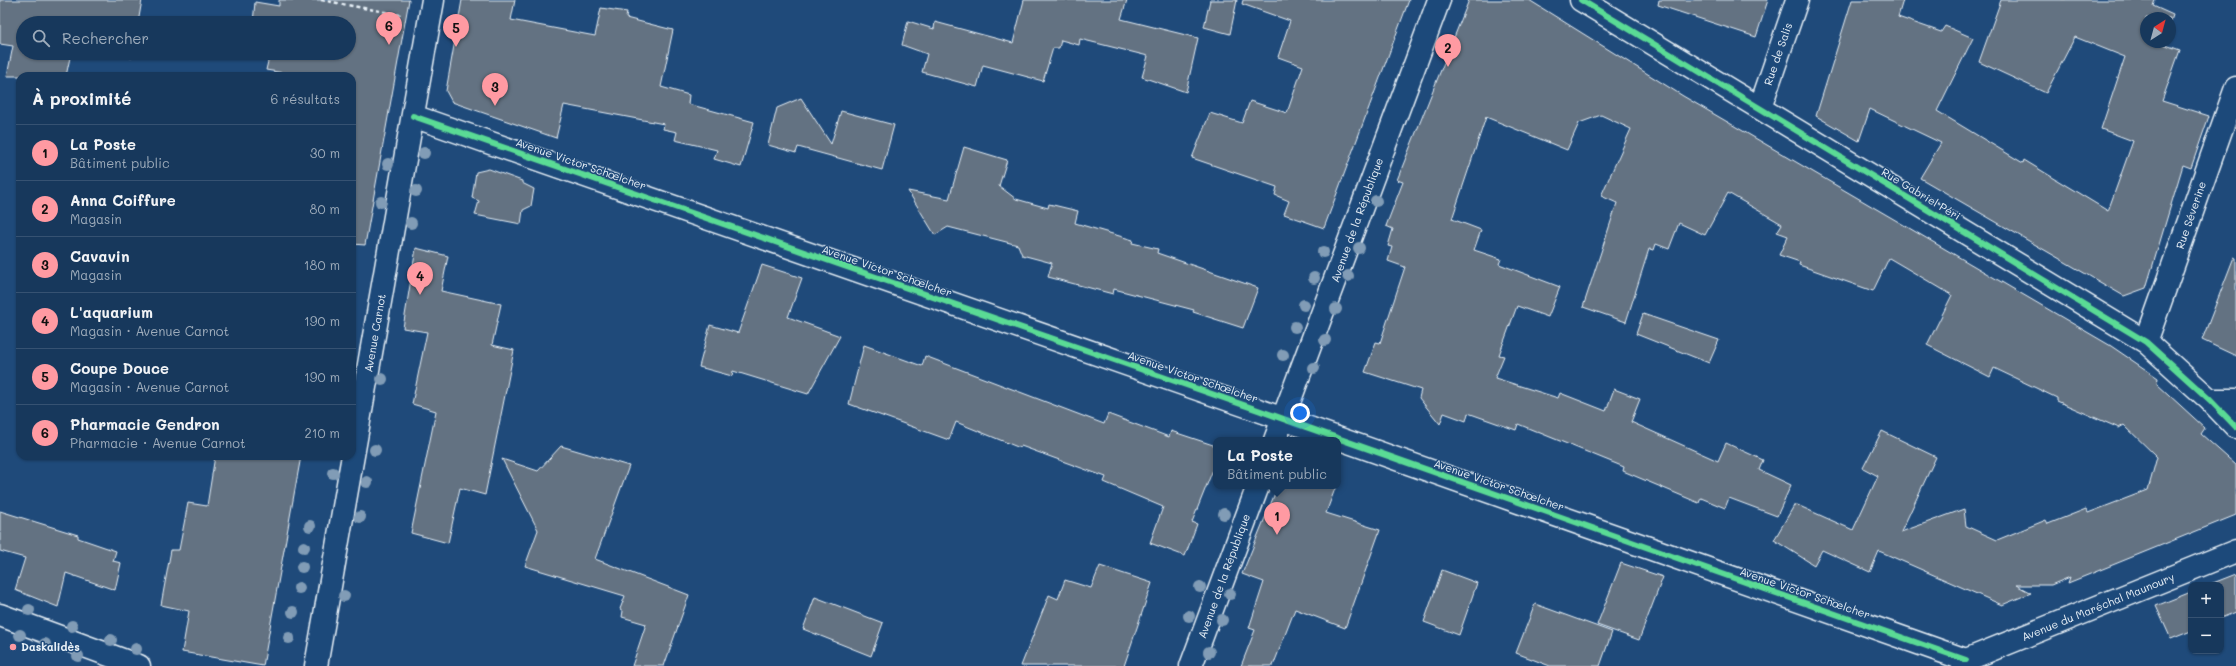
<!DOCTYPE html>
<html lang="fr">
<meta charset="utf-8">
<style>
:root{--surface:#17385c;--page:#203f62;--text:#f1f3f6;--muted:#9eacbb;--line:#365272;--accent:#ff9aa2}
body{margin:0;font-family:Mali,sans-serif;background:var(--page);color:var(--text)}
.controls{position:absolute;right:12px;bottom:12px;display:grid;overflow:hidden;border-radius:8px;box-shadow:0 1px 3px #0004}
.controls button{width:36px;height:36px;display:grid;place-items:center;padding:0;border:0;border-bottom:1px solid var(--line);background:var(--surface);color:var(--text);font:20px sans-serif}
.compass{position:absolute;left:2140px;top:12px;width:36px;height:36px;border-radius:50%;background:var(--surface);box-shadow:0 1px 3px #0004;rotate:36deg}
.you{position:absolute;left:1300px;top:413px;width:14px;height:14px;margin:-10px;border:3px solid #fff;border-radius:50%;background:#1a73e8;box-shadow:0 0 0 6px #1a73e833}
.badge{display:grid;place-items:center;width:26px;height:26px;border-radius:50%;background:var(--accent);color:#111;font-size:13px;font-weight:700}
.pin{position:absolute;translate:-50% -33px;filter:drop-shadow(0 1px 2px #0008)}
.pin::after{content:'';position:absolute;top:21px;width:14px;height:12px;background:inherit;clip-path:polygon(0 0,100% 0,50% 100%)}
.popup{position:absolute;left:1213px;top:437px;width:128px;height:52px;box-sizing:border-box;display:grid;place-content:center;border-radius:8px;background:var(--surface);filter:drop-shadow(0 1px 3px #0005);font-size:13px;white-space:nowrap;color:var(--muted)}
.popup b{font-size:15px;color:var(--text)}
.popup::after{content:'';position:absolute;left:50%;top:100%;margin-left:-8px;border:8px solid transparent;border-top-color:var(--surface)}
.list{margin:0;padding:0;list-style:none}
h2{display:flex;justify-content:space-between;align-items:center;height:52px;margin:0;padding:0 16px;font-size:17px}
h2 small{font-size:13px;font-weight:400;color:var(--muted)}
.list li{display:grid;grid-template-columns:26px 1fr auto;gap:12px;align-items:center;box-sizing:border-box;height:56px;padding:0 16px;border-top:1px solid var(--line)}
.list b{display:block;font-size:15px;white-space:nowrap}
.list p{margin:0;font-size:13px;white-space:nowrap;color:var(--muted)}
.list em{font-size:13px;font-style:normal;color:var(--muted)}
.icon{flex:none;width:22px;height:22px;fill:none;stroke:currentColor;stroke-width:2;stroke-linecap:round;stroke-linejoin:round}
.map{position:relative;flex:none;width:2236px;height:666px;overflow:hidden}
.search{position:absolute;background:var(--surface);box-shadow:0 1px 3px #0004;left:16px;top:16px;width:340px;height:44px;display:flex;align-items:center;gap:10px;box-sizing:border-box;padding:0 14px;border-radius:22px;color:var(--muted);font-size:15px}
.panel{position:absolute;background:var(--surface);box-shadow:0 1px 3px #0004;left:16px;top:72px;width:340px;height:388px;border-radius:12px}
.map>svg:first-child{display:block}
.building{fill:#637282;stroke:#e8f1f8}
.lines{fill:none;stroke-linecap:round;stroke-linejoin:round}
.minor-casing{stroke:#e8f1f8;stroke-width:25}
.path{stroke:#e8f1f8;stroke-width:2.5;stroke-dasharray:4 3;stroke-linecap:butt}
.minor{stroke:#1f4a7a;stroke-width:22}
.cycleway-casing{stroke:#1f4a7a;stroke-width:8}
.cycleway{stroke:#5adb95;stroke-width:6}
.tree{fill:#819cb6}
.poi-dot{fill:#ff9aa2;stroke:#1f4a7a;stroke-width:1.5}
.labels{text-anchor:middle;stroke-width:3;stroke-linejoin:round;paint-order:stroke}
.street-label{font-size:11px;fill:#e8f1f8;stroke:#1f4a7a}
.poi-label{font-size:11px;font-weight:bold;fill:#e8f1f8;stroke:#1f4a7a;text-anchor:start}
</style>
<div class="map">
<svg width="2236" height="666" viewBox="0 0 2236 666">
<rect width="100%" height="100%" fill="#1f4a7a"/>
<filter id="ink" filterUnits="userSpaceOnUse"><feTurbulence type="fractalNoise" baseFrequency=".025" numOctaves="2"/><feDisplacementMap in="SourceGraphic" scale="8" xChannelSelector="R" yChannelSelector="G"/><feConvolveMatrix kernelMatrix="1 2 1 2 8 2 1 2 1" color-interpolation-filters="sRGB"/></filter>
<g filter="url(#ink)">
<path class="building" d="M0,0h142l-4,23h-115v30h48l-5,23h-59l6,-30 -13,-2z
M279,0h130l-44,245 -13,-1v-168h-50l-36,-6 4,-17h79v-30h-96l2,-21 24,4z
M462,0h53l-4,20 84,16 6,-28 26,4 -1,6 47,12 -12,57 28,8 -1,9 66,18 -13,45 -27,-8 3,-9 -42,-10 2,-8 -14,-3 1,-5 -100,-19 -8,33 -104,-36 -6,-11z
M1024,0h103l-6,19 77,19 -12,54 -44,-15 6,-21 -68,-17 -1,6 -18,-5 -2,8h-6l-10,33 -60,-16 -6,22 -55,-15 5,-18 -25,-9 6,-24 26,8 1,-7 78,21z
M1210,0h27l-7,34 -26,-7z
M1243,0h166l-85,228 -40,-14 5,-13 -14,-6 2,-8 -85,-29 18,-45 32,10 8,-22 37,12 16,-47 -25,-9 12,-36 -48,-17z
M1469,0h60l154,96 428,250 47,32 -1,6 48,44 -4,6 35,31v50l-168,68 2,-6 -19,8h-35l15,8 -29,12 -123,-54 -9,21 -48,-22 -8,15 -40,-25 21,-36 58,26 25,-54 -15,-8 19,-37 54,26 -35,75 63,-23 2,17 31,14 49,-20 2,4 38,-15 2,4 60,-23 9,-33 -33,-32 -5,3 -62,-27v-3l-63,-30 -4,9 -63,-32 25,-50 -63,-37 -16,33 -74,-26 1,-3 -21,-7 9,-19 -11,-4 5,-8 -54,-31 -23,42 -26,-12 -10,26 -13,-5 -2,6 -5,-1 -23,73 -43,-15 34,-104 -16,-7 30,-67 -30,-14 -22,8 -12,27 -81,-33 -34,102 29,11 -7,20 27,9 -2,5 61,23 -12,30 -31,-11 -18,49 5,1 -9,22 63,20 2,-5 46,18 8,-22 26,10 -9,23 87,39 8,-18 37,17 -4,10 32,15 -14,31 -48,-18 -4,10 -24,-10 -2,5 -76,-32 1,-4 -106,-43 -2,6 -48,-17 -2,8 -22,-8 -4,11 -21,-26 2,-8 -56,-18 11,-30 4,1 25,-76 -17,-6 4,-14 -4,-1 5,-17 -7,-3 17,-44 -6,-2z
M1659,0h109l-12,37 -98,-32z
M1852,0h51l-5,17 43,15 4,-6 28,12 -36,73 86,52 1,-3 84,51 25,-70 -32,-12 24,-72 -50,-20 -29,56 -67,-31 22,-62h154l-2,6 20,9 -3,9v-6h-24v24h18l-1,2 17,6 -18,51 47,15 -18,52 -8,-3 -37,123 -22,8 -204,-118 21,-35 -71,-34 -11,32 -43,-25z
M102,53h31l-1,5z
M801,98l30,46 10,-33 53,14 -12,45 -84,-23 -2,6 -28,-8 9,-37z
M964,147l43,13 -8,26 17,13 32,9 1,-4 29,7 -3,12 58,17 -1,3 26,6 -1,4 101,35 -15,40 -50,-16 1,-2 -80,-21 -1,5 -65,-17 4,-14 -30,-8 -4,-10 -70,-18 -13,8 -27,-44 41,8z
M489,169l33,12v2l12,6 -3,17 -8,4 -2,14 -46,-9 4,-14 -7,-3 4,-26z
M416,248l32,8 -7,35 60,13 -9,41 22,5 -29,145 -25,-7 -12,55 -37,-10 25,-122 -24,-7 15,-72 -24,-4z
M2234,257l2,1v98l-34,-16z
M762,265l40,13 -14,39 52,19 -32,58 -75,-23 -1,5 -33,-9 11,-42 28,8z
M1643,314l76,26 -10,23 -73,-29z
M864,345l58,21 3,-10 179,68 4,-10 61,23 2,-6 45,15v16l-24,60 5,2 -12,32 -35,-13 13,-36 -59,-25 2,-5 -85,-31 -1,2 -64,-26 -7,18 -100,-36z
M561,446l68,20 -34,93 94,36 -25,71h-32l14,-42 -24,-7 1,-6 -3,-2 5,-13 -100,-30 13,-36 -36,-71 36,12z
M215,456h86l-38,210 -81,-14 7,-41 -28,-6 10,-55h8l9,-47 19,3z
M1278,486h58l-10,27 54,17 -35,98 -50,-19 -22,57h-32l14,-36 -6,-2 15,-46 -22,-8z
M0,511l78,24v3l38,13 -3,10 8,2 -6,27 -49,-17 -8,34 -43,-17 10,-32 -25,-7z
M1621,563l42,14 -24,63 -42,-15z
M1100,566l52,17 -28,83h-103l28,-71 9,4 7,-19 26,8z
M1442,570l35,13 -18,52 -35,-13z
M2236,574v38l-15,6v-33h-13z
M2191,592v39l-20,8 -15,-33z
M815,597l68,26 -12,33 -68,-27z
M1535,604l77,28 -12,34h-50l-34,-13z"/>
<g class="lines">
<defs>
<path id="minor" d="M1581,0l565,342 64,58 26,27
M1760,108l37,-108
M413,116l845,294 708,250
M2146,342l90,-254
M2210,400h26
M1275,440l164,-440
M0,615l139,51
M316,666l117,-666
M1191,666l67,-180
M1963,666l3,-6 270,-109"/>
</defs>
<use href="#minor" class="minor-casing"/>
<path class="path" d="M321,0l80,15"/>
<use href="#minor" class="minor"/>
<defs>
<path id="cycleway" d="M1581,0l565,342 64,58 26,27
M413,116l845,294 708,250"/>
</defs>
<use href="#cycleway" class="cycleway-casing"/>
<use href="#cycleway" class="cycleway"/>
</g>
<g class="tree">
<circle cx="424" cy="153" r="6"/>
<circle cx="388" cy="164" r="6"/>
<circle cx="416" cy="191" r="6"/>
<circle cx="1376" cy="201" r="6"/>
<circle cx="381" cy="202" r="6"/>
<circle cx="411" cy="223" r="6"/>
<circle cx="1359" cy="248" r="6"/>
<circle cx="1323" cy="252" r="6"/>
<circle cx="1348" cy="276" r="6"/>
<circle cx="1314" cy="278" r="6"/>
<circle cx="1304" cy="305" r="6"/>
<circle cx="1336" cy="309" r="6"/>
<circle cx="1295" cy="327" r="6"/>
<circle cx="1325" cy="340" r="6"/>
<circle cx="1283" cy="355" r="6"/>
<circle cx="1314" cy="368" r="6"/>
<circle cx="382" cy="379" r="6"/>
<circle cx="375" cy="450" r="6"/>
<circle cx="333" cy="473" r="6"/>
<circle cx="367" cy="482" r="6"/>
<circle cx="1224" cy="514" r="6"/>
<circle cx="360" cy="517" r="6"/>
<circle cx="310" cy="526" r="6"/>
<circle cx="304" cy="547" r="6"/>
<circle cx="302" cy="567" r="6"/>
<circle cx="1200" cy="587" r="6"/>
<circle cx="299" cy="588" r="6"/>
<circle cx="1230" cy="594" r="6"/>
<circle cx="344" cy="596" r="6"/>
<circle cx="29" cy="610" r="6"/>
<circle cx="293" cy="612" r="6"/>
<circle cx="1189" cy="616" r="6"/>
<circle cx="1222" cy="620" r="6"/>
<circle cx="72" cy="626" r="6"/>
<circle cx="20" cy="635" r="6"/>
<circle cx="289" cy="638" r="6"/>
<circle cx="111" cy="640" r="6"/>
<circle cx="45" cy="644" r="6"/>
<circle cx="136" cy="649" r="6"/>
<circle cx="1209" cy="652" r="6"/>
<circle cx="78" cy="656" r="6"/>
</g>
</g>
<circle class="poi-dot" cx="13" cy="647" r="4"/>
<g class="labels">
<g class="street-label">
<text transform="translate(1778 54) rotate(-71)" y="4">Rue de Salis</text>
<text transform="translate(581 164) rotate(19)" y="4">Avenue Victor Schœlcher</text>
<text transform="translate(1921 194) rotate(31)" y="4">Rue Gabriel Péri</text>
<text transform="translate(2191 215) rotate(-71)" y="4">Rue Séverine</text>
<text transform="translate(1357 220) rotate(-70)" y="4">Avenue de la République</text>
<text transform="translate(887 271) rotate(19)" y="4">Avenue Victor Schœlcher</text>
<text transform="translate(375 333) rotate(-80)" y="4">Avenue Carnot</text>
<text transform="translate(1193 377) rotate(19)" y="4">Avenue Victor Schœlcher</text>
<text transform="translate(1499 485) rotate(19)" y="4">Avenue Victor Schœlcher</text>
<text transform="translate(1224 576) rotate(-70)" y="4">Avenue de la République</text>
<text transform="translate(1805 593) rotate(19)" y="4">Avenue Victor Schœlcher</text>
<text transform="translate(2098 607) rotate(-22)" y="4">Avenue du Maréchal Maunoury</text>
</g>
<g class="poi-label">
<text x="21" y="651">Daskalidès</text>
</g>
</g>
</svg>
<div class="controls">
<button>+</button>
<button>−</button>
</div>
<svg class="compass" viewBox="-18 -18 36 36"><path d="M0-13l5 13h-10z" fill="#e53935"/><path d="M0 13l5-13h-10z" fill="#9eacbb"/></svg>
<div class="you"></div>
<div class="pin badge" style="left:1277px;top:535px">1</div>
<div class="popup"><b>La Poste</b>Bâtiment public</div>
<div class="pin badge" style="left:1448px;top:67px">2</div>
<div class="pin badge" style="left:495px;top:106px">3</div>
<div class="pin badge" style="left:420px;top:295px">4</div>
<div class="pin badge" style="left:456px;top:47px">5</div>
<div class="pin badge" style="left:389px;top:45px">6</div>
<div class="search"><svg class="icon" aria-label="search" viewBox="0 0 24 24"><circle cx="10" cy="10" r="6"/><path d="M15 15l6 6"/></svg>Rechercher</div>
<section class="panel">
<h2>À proximité<small>6 résultats</small></h2>
<ul class="list">
<li><span class="badge">1</span><div><b>La Poste</b><p>Bâtiment public</p></div><em>30 m</em></li>
<li><span class="badge">2</span><div><b>Anna Coiffure</b><p>Magasin</p></div><em>80 m</em></li>
<li><span class="badge">3</span><div><b>Cavavin</b><p>Magasin</p></div><em>180 m</em></li>
<li><span class="badge">4</span><div><b>L'aquarium</b><p>Magasin · Avenue Carnot</p></div><em>190 m</em></li>
<li><span class="badge">5</span><div><b>Coupe Douce</b><p>Magasin · Avenue Carnot</p></div><em>190 m</em></li>
<li><span class="badge">6</span><div><b>Pharmacie Gendron</b><p>Pharmacie · Avenue Carnot</p></div><em>210 m</em></li>
</ul>
</section>
</div>
